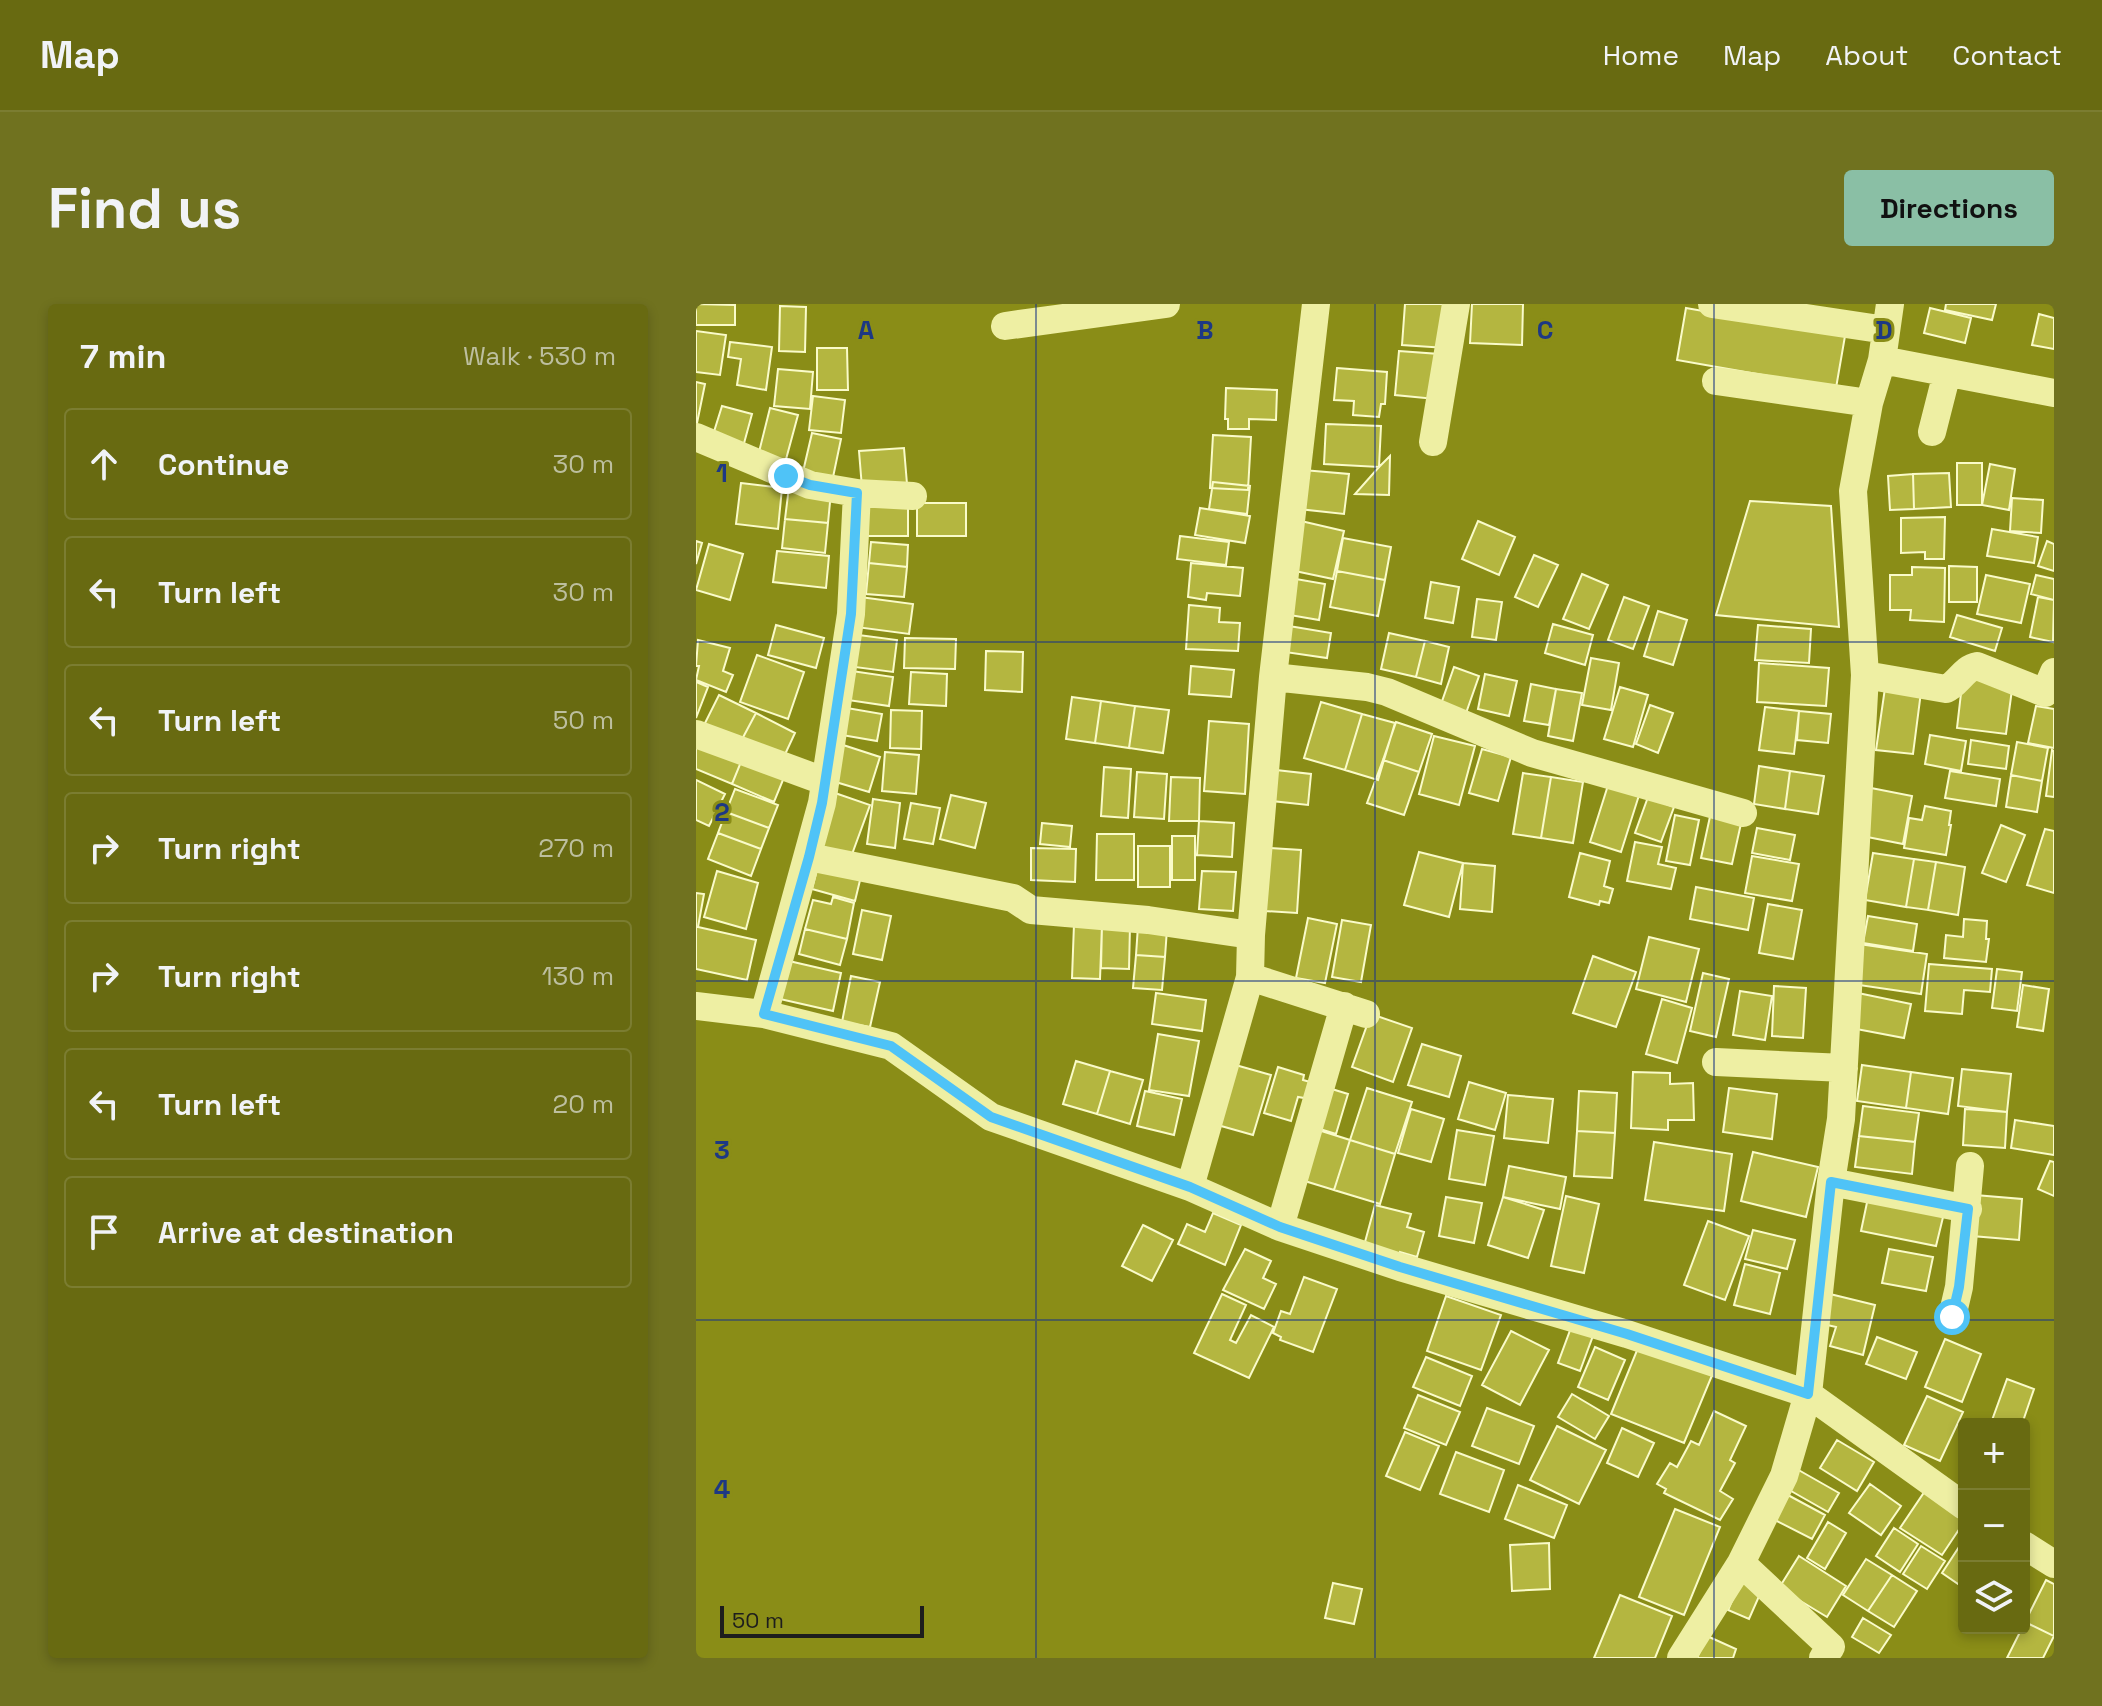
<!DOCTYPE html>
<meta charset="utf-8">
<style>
:root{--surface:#686a11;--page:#70721f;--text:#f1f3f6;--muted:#bdbf9f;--line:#7b7d31;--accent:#8abfa5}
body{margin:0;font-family:"Space Grotesk",sans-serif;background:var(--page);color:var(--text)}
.controls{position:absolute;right:24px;bottom:24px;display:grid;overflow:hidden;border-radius:8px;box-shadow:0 4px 12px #0003}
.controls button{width:72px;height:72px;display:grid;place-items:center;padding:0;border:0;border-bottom:2px solid var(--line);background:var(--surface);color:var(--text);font:40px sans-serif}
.scale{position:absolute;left:24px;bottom:20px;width:204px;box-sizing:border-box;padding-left:8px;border:4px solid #1d1d1d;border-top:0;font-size:22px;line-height:28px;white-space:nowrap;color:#1d1d1d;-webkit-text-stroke:6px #8a8d17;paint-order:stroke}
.stop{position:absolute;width:24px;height:24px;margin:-18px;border:6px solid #4fc3f7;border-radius:50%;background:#fff}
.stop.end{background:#4fc3f7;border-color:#fff;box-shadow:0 2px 8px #0008}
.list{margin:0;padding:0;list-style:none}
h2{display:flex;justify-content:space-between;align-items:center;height:104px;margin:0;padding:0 32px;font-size:34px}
h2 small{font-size:26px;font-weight:400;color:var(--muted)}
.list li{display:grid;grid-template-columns:52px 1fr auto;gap:24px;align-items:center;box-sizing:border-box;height:112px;margin:0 16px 16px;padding:0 16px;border:2px solid var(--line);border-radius:8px}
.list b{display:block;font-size:30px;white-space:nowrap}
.list em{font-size:26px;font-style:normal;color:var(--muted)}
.icon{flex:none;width:44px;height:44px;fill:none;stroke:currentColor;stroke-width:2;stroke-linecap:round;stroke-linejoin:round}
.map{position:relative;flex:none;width:1358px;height:1354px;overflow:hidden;border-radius:8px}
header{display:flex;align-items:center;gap:48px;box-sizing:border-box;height:112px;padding:0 40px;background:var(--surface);border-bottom:2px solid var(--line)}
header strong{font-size:38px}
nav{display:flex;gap:44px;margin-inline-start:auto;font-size:28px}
.intro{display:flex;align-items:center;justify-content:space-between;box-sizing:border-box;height:192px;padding:0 48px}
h1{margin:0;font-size:56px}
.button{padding:20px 36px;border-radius:8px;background:var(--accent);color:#111;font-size:28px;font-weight:700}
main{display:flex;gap:48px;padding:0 48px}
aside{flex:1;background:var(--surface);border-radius:8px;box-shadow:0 4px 12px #0003}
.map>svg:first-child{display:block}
.building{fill:#b4b640;stroke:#fafbc9;stroke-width:2}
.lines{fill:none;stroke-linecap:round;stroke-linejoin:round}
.minor{stroke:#eeefa3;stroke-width:28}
.route{stroke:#4fc3f7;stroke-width:10}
.grid{fill:none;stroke:#1d3884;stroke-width:2;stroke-opacity:0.55}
.grid-label{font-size:26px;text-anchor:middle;font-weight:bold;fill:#1d3884;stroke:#8a8d17;stroke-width:6;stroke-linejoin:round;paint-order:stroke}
</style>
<header>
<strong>Map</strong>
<nav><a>Home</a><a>Map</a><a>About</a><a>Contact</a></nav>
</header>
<div class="intro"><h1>Find us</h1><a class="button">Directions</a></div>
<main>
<aside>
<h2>7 min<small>Walk · 530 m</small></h2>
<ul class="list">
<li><svg class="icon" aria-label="ahead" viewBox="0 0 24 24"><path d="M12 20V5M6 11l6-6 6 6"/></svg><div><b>Continue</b></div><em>30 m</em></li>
<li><svg class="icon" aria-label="left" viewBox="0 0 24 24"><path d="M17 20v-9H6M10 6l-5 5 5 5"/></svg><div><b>Turn left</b></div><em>30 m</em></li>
<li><svg class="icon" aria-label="left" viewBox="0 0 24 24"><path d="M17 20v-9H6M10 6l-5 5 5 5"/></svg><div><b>Turn left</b></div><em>50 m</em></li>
<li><svg class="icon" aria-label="right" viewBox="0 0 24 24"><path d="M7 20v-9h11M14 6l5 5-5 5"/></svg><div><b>Turn right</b></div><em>270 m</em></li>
<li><svg class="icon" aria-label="right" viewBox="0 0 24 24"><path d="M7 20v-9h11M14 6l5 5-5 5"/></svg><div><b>Turn right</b></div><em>130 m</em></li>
<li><svg class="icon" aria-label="left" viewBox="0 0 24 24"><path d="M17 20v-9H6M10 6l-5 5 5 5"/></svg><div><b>Turn left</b></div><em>20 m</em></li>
<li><svg class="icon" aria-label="arrive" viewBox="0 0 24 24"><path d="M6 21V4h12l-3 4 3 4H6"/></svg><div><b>Arrive at destination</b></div></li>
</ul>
</aside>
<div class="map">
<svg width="1358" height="1354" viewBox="0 0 1358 1354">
<rect width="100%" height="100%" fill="#8a8d17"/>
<path class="building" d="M0,0l39,1v20h-39z
M709,0h45l-4,44 -44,-3z
M776,0h51l-1,41 -52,-2z
M1250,0h50l-4,16 -47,-10z
M84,2l26,1 -1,45 -26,-1z
M990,4l159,28 -9,52 -159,-28z
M1234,4l41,10 -6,25 -41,-10z
M1343,10l15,4v31l-22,-4z
M0,27l30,4 -6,40 -24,-3z
M34,38l42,5 -6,43 -29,-5 4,-26 -13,-2z
M121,44h30l1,42h-31z
M703,47l40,3 -4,45 -40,-4z
M641,64l50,4 -2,32h-4l-2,13 -26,-2 1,-14 -20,-1z
M82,65l35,3 -3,37 -36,-3z
M0,78l9,2 -9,44z
M530,84l51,2 -1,30 -27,-1v10h-21v-10h-3z
M117,92l32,4 -4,33 -32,-3z
M26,102l30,8 -9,33 -31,-9z
M74,104l28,7 -13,48 -27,-7z
M630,120l55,2 -2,41 -55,-3z
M116,129l29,6 -9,43 -30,-6z
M517,131l38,2 -3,53 -38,-2z
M208,144l3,36 -45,4 -3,-37z
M694,152l-1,39 -34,-1 24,-27z
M1261,159h25v42h-25z
M1294,160l25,5 -6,41 -27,-5z
M607,166l46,4 -5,40 -45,-5z
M1253,169l2,34 -37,2 -1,-35z
M1217,170l1,35 -24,1 -2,-34z
M517,178l37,4 -3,28 -38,-5z
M45,179l41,5 -4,41 -42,-5z
M93,183l42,5 -3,31 -43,-4z
M1316,194l31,2 -2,33 -31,-2z
M172,195h40v37h-40z
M1054,197l81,5 8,121 -123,-12z
M221,199h49v33h-49z
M504,204l50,8 -5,27 -50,-8z
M1249,213l-1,42h-19v-7l-24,1v-35z
M89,215l43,4 -3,30 -43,-5z
M605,217l43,10 -11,48 -43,-9z
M782,217l37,16 -16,38 -37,-16z
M1296,225l46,8 -4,26 -47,-7z
M484,232l49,6 -3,23 -49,-6z
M647,234l48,9 -6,33 -48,-9z
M0,237l6,2 -6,21z
M1351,237l7,3v27l-16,-5z
M175,238l37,3 -1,22 -38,-4z
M13,240l34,10 -13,46 -34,-10z
M81,247l52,5 -3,32 -53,-6z
M838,251l24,10 -20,42 -23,-10z
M173,259l38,4 -3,30 -38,-3z
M495,259l52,5 -3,28 -33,-3 -1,7 -18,-3z
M1253,262l28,1v35h-28z
M1216,263l33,1 -1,54 -34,-2 1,-10h-21v-35h22z
M641,267l48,9 -7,36 -48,-9z
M886,270l26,11 -19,44 -26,-10z
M1290,271l44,9 -9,39 -44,-9z
M1340,271l18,4v21l-23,-6z
M594,274l35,6 -6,36 -35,-6z
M735,278l28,5 -6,36 -28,-5z
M164,293l53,7 -4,30 -53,-7z
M928,293l25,9 -16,43 -25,-9z
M1342,293l16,3 -1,42 -23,-5z
M781,295l25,3 -6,38 -24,-3z
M493,301l31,3 -1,14 21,1 -2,28 -52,-2z
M962,307l29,9 -14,45 -29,-9z
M1261,311l45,13 -7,23 -45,-14z
M857,320l40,11 -8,30 -40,-12z
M80,321l48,13 -8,30 -48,-13z
M1062,321l53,4 -2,34 -54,-3z
M593,322l42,7 -4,25 -42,-6z
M693,329l36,8 -9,36 -35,-8z
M155,330l46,6 -4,32 -46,-6z
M209,334l51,1 -1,30 -51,-1z
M2,336l32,8 -7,23 10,4 -7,17 -30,-12 3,-14h-3z
M729,337l24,6 -8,37 -25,-7z
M290,347l37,1 -1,40 -37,-2z
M61,351l47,17 -16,47 -48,-17z
M895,354l28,5 -8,47 -29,-5z
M1063,359l70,5 -3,38 -69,-4z
M495,362l43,4 -3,27 -42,-3z
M758,363l25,9 -14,40 -25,-9z
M149,366l48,7 -4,29 -48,-7z
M215,368l36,2 -1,32 -37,-2z
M789,370l32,7 -8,35 -31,-7z
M1267,372l50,6 -7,52 -49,-6z
M0,378l12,5 -12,31z
M835,380l25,5 -7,36 -25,-4z
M924,383l28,8 -15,52 -29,-8z
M1189,384l36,4 -8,62 -37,-4z
M860,385l26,4 -9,48 -25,-5z
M23,391l37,18 -16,30 -36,-18z
M376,393l29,4 -6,42 -29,-4z
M405,397l34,5 -6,42 -34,-5z
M625,398l41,12 -17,56 -41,-12z
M954,401l23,8 -15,40 -22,-9z
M439,402l34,4 -6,43 -34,-5z
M1340,402l18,3v39l-26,-5z
M145,403l41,7 -5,27 -41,-7z
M1069,403l34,4 -5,43 -35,-4z
M195,406l31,1 -1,38 -31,-1z
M1103,407l32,3 -3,29 -31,-3z
M60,409l39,20 -14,30 -41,-20z
M666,410l33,9 -17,57 -33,-10z
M513,417l40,3 -4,70 -41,-3z
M700,418l36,12 -13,38 -36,-12z
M1234,431l36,6 -5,30 -36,-7z
M738,432l41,10 -16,59 -40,-11z
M1275,436l38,6 -3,23 -38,-5z
M1321,438l31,6 -6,33 -31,-6z
M144,440l40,13 -11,35 -40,-12z
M0,442l47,11 -11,27 -36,-15z
M786,445l29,8 -13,44 -29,-8z
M1356,446l2,1v46l-8,-1z
M189,448l34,3 -3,39 -34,-3z
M47,453l42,18 -11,27 -42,-18z
M687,456l36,12 -15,43 -37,-12z
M1063,462l31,5 -5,38 -31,-5z
M408,463l27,2 -3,49 -27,-2z
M580,466l35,4 -3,31 -36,-4z
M1094,467l34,5 -6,38 -33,-5z
M1254,467l50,8 -4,27 -51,-8z
M441,468l30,2 -3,45 -30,-2z
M827,469l28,4 -10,61 -28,-4z
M1315,471l31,6 -5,31 -31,-5z
M475,473l29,1 -1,43h-30z
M855,473l32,5 -10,61 -32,-5z
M914,475l31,10 -20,63 -31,-10z
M0,476l29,14 -16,32 -13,-6z
M1170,483l46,9 -9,48 -46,-9z
M39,485l43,16 -9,23 -43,-16z
M139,489l35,12 -19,52 -35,-13z
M255,491l35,8 -11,45 -35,-9z
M952,493l26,10 -13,35 -26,-9z
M177,495l27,4 -5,45 -28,-4z
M215,499l29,5 -7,36 -29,-5z
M1229,502l26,5 -2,14h2l-5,30 -42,-7 5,-30 13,2z
M30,508l43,16 -8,21 -43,-16z
M1015,508l31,7 -10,45 -31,-6z
M979,511l24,5 -9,45 -24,-4z
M503,517l35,2 -2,34 -35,-2z
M346,519l30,3 -2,21 -30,-3z
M1305,521l24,10 -19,47 -24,-9z
M1061,524l38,7 -5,25 -38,-7z
M1349,525l9,2v62l-27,-8z
M22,529l43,16 -10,27 -43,-17z
M401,530h37v46h-38z
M476,532h23v44h-23z
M939,538l27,5 -4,17 18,4 -5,21 -44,-8z
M442,542h32v41h-32z
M335,544l45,1 -1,33 -44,-2z
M573,544l32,2 -4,63 -33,-2z
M723,548l44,11 -14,54 -45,-12z
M884,549l30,8 -6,25 9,3 -4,14 -9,-2 -1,4 -30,-8z
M1177,549l41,6 -8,48 -41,-7z
M1056,552l47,8 -7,37 -47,-8z
M1218,555l22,3 -8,48 -22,-3z
M123,558l43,10 -7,29 -43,-12z
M1240,558l29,5 -7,48 -30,-5z
M767,559l32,3 -3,46 -32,-3z
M21,567l41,12 -12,46 -42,-12z
M506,567l34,1 -3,39 -34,-2z
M1000,583l58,11 -6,32 -58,-11z
M0,589l8,1 -6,33 58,13 -9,40 -51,-11z
M137,593l21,6 -7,36 -42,-10 8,-29 18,4z
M1072,600l34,6 -9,49 -34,-6z
M166,606l29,6 -9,44 -29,-6z
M1172,612l49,8 -4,27 -50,-8z
M612,614l29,6 -12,59 -29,-5z
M1268,615l23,2 -1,18h3l-3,23 -42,-4 2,-23 17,2z
M646,616l29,5 -10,57 -29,-5z
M378,620l28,1 -2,54 -28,-1z
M406,621l28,1 -1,43 -28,-1z
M442,622l29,3 -2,28 -29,-2z
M109,625l42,10 -7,26 -41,-11z
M953,633l50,12 -13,53 -50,-13z
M1163,640l68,10 -6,40 -69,-10z
M440,651l29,2 -3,33 -29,-2z
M897,652l43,16 -20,55 -43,-14z
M93,657l52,12 -8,38 -53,-12z
M1233,660l63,5 -2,23 -26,-2 -2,24 -37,-3z
M1301,665l25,3 -5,39 -25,-3z
M1007,669l26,6 -13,58 -26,-6z
M155,672l29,6 -10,45 -28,-5z
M1327,681l26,4 -6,42 -26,-4z
M1078,682l32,2 -3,50 -31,-2z
M1044,687l32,5 -7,44 -32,-5z
M460,689l50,7 -4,31 -50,-7z
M1162,689l53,11 -7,34 -53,-10z
M966,695l30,9 -15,55 -31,-9z
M675,710l41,14 -19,54 -41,-15z
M462,730l41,7 -10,55 -40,-6z
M726,740l39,12 -12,41 -41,-12z
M380,757l34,10 -13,43 -34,-10z
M536,760l39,11 -18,60 -39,-11z
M1166,761l49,7 -5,36 -49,-7z
M582,763l26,8 -1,5 11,3 -4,16 -12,-2 -7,24 -27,-8z
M1266,765l49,5 -4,38 -49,-6z
M414,767l33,9 -13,44 -33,-10z
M937,768l37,1v11l23,-1 1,37h-26v10l-37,-2z
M1215,768l42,6 -5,36 -42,-6z
M773,778l37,11 -11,37 -37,-11z
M626,782l26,8 -12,40 -26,-8z
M671,784l45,14 -17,52 -45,-14z
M1033,784l48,6 -5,45 -49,-7z
M449,787l37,8 -8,36 -37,-9z
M883,787l38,2 -2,40 -38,-2z
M812,791l45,4 -5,44 -44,-5z
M1167,802l56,7 -4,29 -56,-6z
M715,805l33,10 -13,43 -33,-9z
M1269,805l42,3 -2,36 -42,-3z
M1319,816l39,6v29l-43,-7z
M616,824l38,12 -16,50 -39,-12z
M761,826l37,6 -9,49 -36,-6z
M881,827l38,2 -3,45 -38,-2z
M1163,832l56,6 -3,32 -57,-7z
M654,836l45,14 -15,50 -46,-14z
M958,838l78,12 -8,57 -79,-11z
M1057,848l65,15 -12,50 -65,-16z
M1354,857l4,1v34l-16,-7z
M813,862l57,11 -6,32 -57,-12z
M1173,889l76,16 -9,37 -75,-15z
M1279,891l47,4 -3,41 -47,-4z
M870,892l33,8 -15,69 -33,-7z
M750,893l36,6 -8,40 -35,-7z
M807,893l41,13 -16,48 -40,-13z
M679,901l36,9 -4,13 17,5 -7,25 -17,-5 -2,11 -36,-10z
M517,909l28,12 -16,40 -47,-21 9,-20 18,8z
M1012,917l41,15 -24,64 -41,-15z
M447,921l30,15 -21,41 -30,-15z
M1057,926l42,10 -8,29 -42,-10z
M549,945l26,12 -8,17 13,6 -12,25 -41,-19z
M1193,945l44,8 -7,34 -44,-8z
M1049,960l35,9 -10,41 -36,-9z
M608,973l33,12 -24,63 -33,-12 1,-3 -8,-4 8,-22 9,3z
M526,990l24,11 -16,35 6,3 15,-28 23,12 -25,51 -55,-25z
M1134,990l45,11 -12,50 -33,-9 6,-19 -13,-3z
M750,992l55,19 -20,55 -54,-19z
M876,1021l22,8 -14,38 -22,-8z
M815,1027l38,19 -29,55 -38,-20z
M1181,1033l40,15 -11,27 -40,-15z
M1249,1035l36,15 -19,48 -37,-15z
M944,1039l73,30 -29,70 -73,-29z
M899,1043l30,13 -17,40 -30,-13z
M730,1053l46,19 -12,30 -47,-19z
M1311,1075l27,10 -12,35 -31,-1z
M876,1090l37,22 -14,23 -37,-22z
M722,1091l42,17 -14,33 -42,-17z
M1231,1092l36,16 -23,49 -36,-16z
M791,1104l47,18 -15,38 -47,-18z
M1018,1107l32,15 -16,34 5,3 -15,28 13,8 -13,21 -56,-27 2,-4 -9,-5 13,-21 7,4 14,-26 8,4z
M861,1122l49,24 -27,54 -49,-24z
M926,1124l32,15 -16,34 -31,-14z
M709,1128l34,14 -19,44 -34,-14z
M1141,1136l37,22 -17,29 -37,-23z
M760,1148l48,18 -15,42 -49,-18z
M1099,1164l44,25 -11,19 -44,-25z
M1174,1180l31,22 -20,29 -32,-22z
M822,1181l49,20 -13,33 -49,-19z
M1231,1184l37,25v9l-22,33 -42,-27z
M1090,1190l39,21 -13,24 -39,-20z
M979,1205l45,18 -36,88 -45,-18z
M1132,1218l18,11 -21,36 -18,-11z
M1198,1224l24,16 -18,28 -24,-16z
M853,1239l1,46 -38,2 -2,-46z
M1225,1242l24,15 -18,28 -24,-15z
M1263,1243l5,4v37l-22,-15z
M1103,1252l47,30 -19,31 -48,-29z
M1170,1255l26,16 -24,36 -25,-16z
M1196,1271l25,16 -23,36 -26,-16z
M1047,1272l21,9 -15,34 -21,-9z
M1350,1276l8,4v52l-29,-14z
M637,1279l29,6 -8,35 -29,-6z
M924,1291l52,21 -17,42h-61z
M1167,1314l28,17 -12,18 -27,-16z
M1329,1318l29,14 -11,22h-36z
M1011,1332l29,13 -3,9h-36z"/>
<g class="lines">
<path class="minor" d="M1016,0l174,26
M309,22l161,-22
M1186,56l172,33
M1020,77l153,22
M1236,128l15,-59
M0,133l114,48 47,8 56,3
M737,138l23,-138
M1169,371l81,14c12,-5 18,-21 31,-23l68,27 9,-21
M577,373l94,10 20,5 145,61 211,60
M0,430l128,47
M113,553l204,41 18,12 117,10 103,15
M554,673l116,37
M0,702l68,8 127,32 100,71 199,70 90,40 120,40 227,67 181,60 156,112
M68,710l58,-211 29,-189 6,-121
M1020,758l128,6
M1135,878l137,27
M494,883l60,-210 1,-42 22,-258 43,-373
M584,923l64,-221
M1256,1013l7,-30 11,-121
M1328,1241l30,19
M1045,1259l90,84 -8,11
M985,1354l60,-95 43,-87 24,-82 23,-212 10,-63 24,-444 -12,-184 16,-88 13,-43 8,-56"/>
</g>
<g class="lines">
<path class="route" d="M90,172l24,9 47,8 -6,121 -29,189 -13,54 -45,157 127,32 100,71 199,70 90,40 120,40 227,67 181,60 23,-212 137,27 -9,78 -7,30"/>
</g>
<path class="grid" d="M340,0v1354M679,0v1354M1018,0v1354M0,338h1358M0,677h1358M0,1016h1358"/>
<g class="grid-label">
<text x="170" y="35">A</text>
<text x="509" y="35">B</text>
<text x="849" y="35">C</text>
<text x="1188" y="35">D</text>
<text x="26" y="178">1</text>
<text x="26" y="517">2</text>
<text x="26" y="855">3</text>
<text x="26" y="1194">4</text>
</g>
</svg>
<div class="controls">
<button>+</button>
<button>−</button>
<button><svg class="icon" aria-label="layers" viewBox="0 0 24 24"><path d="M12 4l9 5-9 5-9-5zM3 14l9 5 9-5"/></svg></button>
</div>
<div class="scale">50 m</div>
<div class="stop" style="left:1256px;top:1013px"></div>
<div class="stop end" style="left:90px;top:172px"></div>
</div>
</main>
